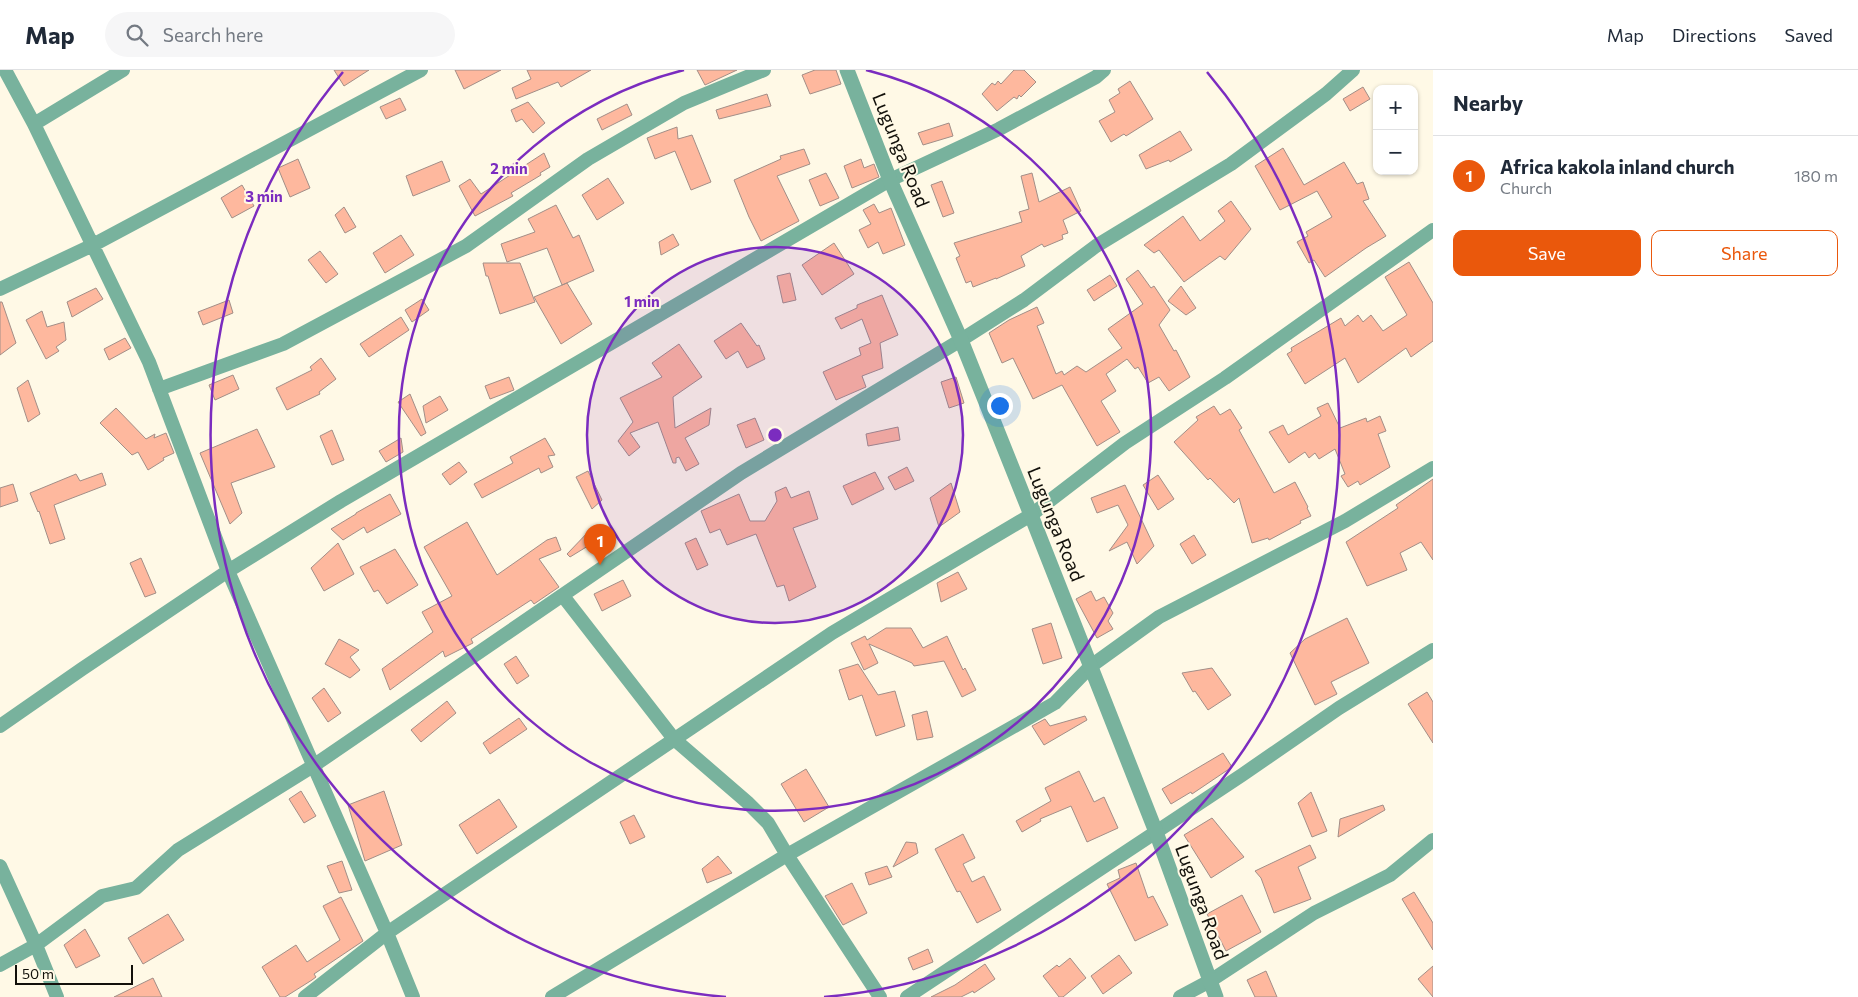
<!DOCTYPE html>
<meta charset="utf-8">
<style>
:root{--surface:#fff;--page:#f6f6f7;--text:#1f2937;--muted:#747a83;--line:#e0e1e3;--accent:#ea580c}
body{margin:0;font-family:Commissioner,sans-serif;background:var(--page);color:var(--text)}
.controls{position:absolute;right:15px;top:15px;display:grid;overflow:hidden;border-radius:10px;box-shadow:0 1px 4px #0004}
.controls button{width:45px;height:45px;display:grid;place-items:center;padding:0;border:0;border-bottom:1px solid var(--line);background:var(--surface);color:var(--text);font:25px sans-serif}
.scale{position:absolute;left:15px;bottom:12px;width:118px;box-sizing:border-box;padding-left:5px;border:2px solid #12100a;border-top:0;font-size:14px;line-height:18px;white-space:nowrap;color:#12100a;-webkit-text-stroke:4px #fff9e6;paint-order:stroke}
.you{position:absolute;left:999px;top:335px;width:18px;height:18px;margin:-12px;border:4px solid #fff;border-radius:50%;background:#1a73e8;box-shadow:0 0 0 8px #1a73e833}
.badge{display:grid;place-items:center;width:32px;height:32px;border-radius:50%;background:var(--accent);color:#fff;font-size:16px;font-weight:700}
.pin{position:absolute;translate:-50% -41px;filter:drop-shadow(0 1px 2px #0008)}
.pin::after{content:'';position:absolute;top:26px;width:18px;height:15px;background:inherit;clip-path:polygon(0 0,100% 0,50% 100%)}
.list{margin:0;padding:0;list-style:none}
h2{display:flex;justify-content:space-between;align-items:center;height:65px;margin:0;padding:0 20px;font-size:21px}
h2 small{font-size:16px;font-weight:400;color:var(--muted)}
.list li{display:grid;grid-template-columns:32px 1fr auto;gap:15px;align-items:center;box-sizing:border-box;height:80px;padding:0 20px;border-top:1px solid var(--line)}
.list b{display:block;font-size:19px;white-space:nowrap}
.list p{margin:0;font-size:16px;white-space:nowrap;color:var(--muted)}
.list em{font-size:16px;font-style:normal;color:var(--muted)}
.actions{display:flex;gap:10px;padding:15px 20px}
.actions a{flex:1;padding:11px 0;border:1px solid var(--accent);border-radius:10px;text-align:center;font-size:18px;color:var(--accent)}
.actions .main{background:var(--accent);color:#fff}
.icon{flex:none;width:28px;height:28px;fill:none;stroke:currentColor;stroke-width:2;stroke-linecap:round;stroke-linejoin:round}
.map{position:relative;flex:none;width:1433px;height:927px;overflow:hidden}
header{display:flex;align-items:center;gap:30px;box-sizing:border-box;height:70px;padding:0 25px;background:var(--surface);border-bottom:1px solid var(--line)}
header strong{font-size:24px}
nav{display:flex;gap:28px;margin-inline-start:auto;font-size:18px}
.search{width:350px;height:45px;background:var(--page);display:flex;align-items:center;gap:12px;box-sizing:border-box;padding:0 18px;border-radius:28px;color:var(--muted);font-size:19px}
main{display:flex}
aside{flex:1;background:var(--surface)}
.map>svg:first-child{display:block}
.building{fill:#feb89e;stroke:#a28e87}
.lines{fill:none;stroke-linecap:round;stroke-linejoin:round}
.minor{stroke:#78b29d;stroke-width:14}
.tertiary{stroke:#78b29d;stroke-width:15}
.ring{fill:none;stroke:#7b2cbf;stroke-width:2.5}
.labels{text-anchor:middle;stroke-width:4;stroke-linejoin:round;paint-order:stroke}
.street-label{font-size:19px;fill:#12100a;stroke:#fff9e6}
.centre{fill:#7b2cbf;stroke:#fff9e6;stroke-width:2.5}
.ring-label{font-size:15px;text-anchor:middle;font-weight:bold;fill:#7b2cbf;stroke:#fff9e6;stroke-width:4;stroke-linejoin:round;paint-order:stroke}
</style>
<header>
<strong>Map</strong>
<div class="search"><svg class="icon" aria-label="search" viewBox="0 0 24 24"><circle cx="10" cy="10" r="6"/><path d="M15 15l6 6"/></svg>Search here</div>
<nav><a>Map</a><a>Directions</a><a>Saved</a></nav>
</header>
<main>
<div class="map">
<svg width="1433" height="927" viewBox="0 0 1433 927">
<rect width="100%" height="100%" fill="#fff9e6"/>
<path class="building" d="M334,0h35l-25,16z
M455,0h46l-37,19z
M527,0h64l-30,17 -3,-5 -42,17 -4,-11 19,-9z
M697,0h40l-32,15z
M815,0h21l5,14 -31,10 -8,-19z
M1014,0h10l12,12 -15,15 -2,-2 -2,4 -3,-2 -17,14 -15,-17 10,-11 3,2 3,-4 3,3z
M1130,11l23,38 -27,17 -2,-2 -13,8 -12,-21 16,-9 -6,-12 11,-7 -2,-4z
M1363,17l7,12 -20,12 -7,-12z
M767,24l4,12 -52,13 -3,-9z
M400,28l6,12 -20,9 -6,-12z
M528,32l17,21 -12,10 -11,-14 -6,3 -5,-12z
M627,34l5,11 -30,15 -5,-11z
M949,53l4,13 -30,9 -5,-12z
M677,57l1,12 14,-4 19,47 -20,8 -16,-39 -20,8 -8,-21z
M1180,61l12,19 -22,12 -1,-2 -23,9 -7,-14z
M1283,78l21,37 40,-23 13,22 6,-2 6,17 -6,2 23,35 -20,12 -41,29 -11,-17 -5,3 -12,-21 11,-6 -2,-4 26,-15 -15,-26 -37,19 -25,-44z
M804,79l6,15 -33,12 22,45 -38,20 -12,-24 -15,-37 47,-21 -1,-3z
M544,83l6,14 -10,6 1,2 -30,18 2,3 -38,20 -16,-30 11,-7 11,15z
M298,89l12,29 -20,9 -12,-29z
M861,89l3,9 10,-4 5,13 -27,11 -8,-22z
M442,91l8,20 -37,15 -7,-20z
M826,103l13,25 -19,8 -11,-26z
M1032,103l7,29 31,-15 11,24 -18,9 5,13 -6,2 1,4 -19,8 -2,-3 -21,12 4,10 -29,13v-1l-23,9 -2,-6 -5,2 -10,-25 4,-2 -6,-13 68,-21 -3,-10 10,-3 -8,-33z
M608,108l16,25 -27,17 -15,-25z
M942,111l12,32 -11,4 -12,-32z
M242,115l12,21 -22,12 -11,-20z
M1231,131l20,28 -26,31 -5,-4 -36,26 -25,-32 -5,3 -10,-8 39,-29 17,25 25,-20 -7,-10z
M874,134l5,9 12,-5 14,37 -22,9 -5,-12 -10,6 -9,-18 12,-6 -8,-14z
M556,135l17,33 6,-3 15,36 -32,14 -15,-37 -40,14 -6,-18 34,-12 -7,-13z
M344,137l12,20 -11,6 -10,-18z
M673,164l6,11 -18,10 -2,-13z
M401,165l13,20 -29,18 -12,-20z
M834,173l20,31 -32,21 -20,-30z
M320,181l18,23 -12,9 -18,-23z
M1409,192l24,41v38l-22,16 -5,-9 -48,35 -13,-25 -40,26 -18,-30 5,-3 -1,-3 50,-30 4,8 13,-11 5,7 8,-7 12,16 24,-16 -22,-38z
M483,193h37l15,39 -35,12 -12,-38h-2z
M1138,200l13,18 3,-2 16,24 -11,15 15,26 2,-1 14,27 -21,14 -10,-14 -11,6 -10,-16 -3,2 -8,-10 -21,15 10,17 -15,10 19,31 -23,14 -35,-61 -29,14 -20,-41 -11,5 -13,-30 20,-13 28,-13 7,16 -7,3 19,48 6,-3 2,4 13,-9 9,6 36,-24 -14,-19 35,-25 -17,-25z
M790,203l6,27 -13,3 -6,-27z
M1110,205l7,11 -23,15 -7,-11z
M567,213l25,41 -31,20 -27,-47z
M1181,216l15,22 -10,7 -18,-14z
M96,218l7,11 -31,18 -5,-15z
M882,225l16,40 -18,8 3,25 -21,8 4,11 -30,13 -13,-28 38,-17 -2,-7 12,-5 -9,-24 -21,10 -6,-11 22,-10v-3z
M422,229l7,11 -17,12 -7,-12z
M229,230l4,13 -30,12 -5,-13z
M0,232h2l14,41 -16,12z
M42,241l5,16 17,-5 2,18 -10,7 3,4 -13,8 -20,-39z
M401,247l8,13 -40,27 -9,-13z
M741,253l16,23 2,-1 6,14 -18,9 -9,-17 -12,8 -12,-18z
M125,268l6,10 -22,12 -5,-11z
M679,274l23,33 -29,20 2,31 36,-20 -2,17 -24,13 14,26 -13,7 -7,-14 -3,1v5h-3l-15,-41 -28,11 10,14 -11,9 -11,-15 15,-19 -13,-24 42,-21 -10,-14z
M321,288l15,21 -17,13 1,2 -33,16 -11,-22 36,-18 -2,-3z
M233,305l6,14 -24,11 -6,-15z
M509,307l5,13 -24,9 -5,-13z
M956,307l8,26 -15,5 -8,-26z
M28,310l12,34 -12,8 -11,-34z
M410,324l16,39 -5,3 -23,-34z
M440,326l8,14 -22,13 -3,-17z
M1328,333l12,25 26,-10 1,4 13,-6 6,15 -8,3 12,33 -30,18 -2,-4 -10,6 -7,-11 4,-2 -10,-25 -16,10 -4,-6 -6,5 -4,-6 -16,11 -20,-31 14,-7 5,10 33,-19 -4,-8z
M1214,336l6,9 10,-6 12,19 -3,2 35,63 21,-11 13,25 -1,1 4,8 -11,5 1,2 -32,17 -1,-2 -16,5 -13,-45 -5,5 -24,-25 -2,2 -34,-38 24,-22 -2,-3z
M116,338l30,31 9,-5 -1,4 12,-5 8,20 -11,5 1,2 -16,10 -10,-18 -6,3 -32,-32z
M755,348l9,22 -18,8 -9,-23z
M898,357l2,13 -32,6 -2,-12z
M257,359l18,38 -44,16 11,30 -12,11 -30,-71z
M332,360l12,30 -12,5 -12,-29z
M401,368l2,14 -17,10 -7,-11z
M545,368l10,17 -7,1 5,11 -12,6 -2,-5 -57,30 -8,-14 39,-21 -3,-6z
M459,392l8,10 -17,13 -8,-11z
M907,397l7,14 -19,9 -7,-13z
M588,401l14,29 -10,9 -16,-32z
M875,402l9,17 -32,16 -9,-19z
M102,403l4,12 -52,20 11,34 -15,5 -11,-33 -1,1 -8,-19 46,-19 4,7z
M1158,405l16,24 -16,11 -15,-25z
M1433,409v81l-12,-18 -21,11 7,17 -40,16 -21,-44 52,-34 -2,-3z
M951,413l9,29 -21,15 -9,-29z
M13,414l5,17 -18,6v-19z
M1125,415l29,61 -17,18 -10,-22 -18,9 19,-26 -10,-20 -21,8 -6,-15z
M786,417l5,11 18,-7 9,28 -25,9 23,59 -27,14 -5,-16 -7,2 -21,-53 -29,11 -7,-16 -10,4 -9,-22 38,-17 11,27h15l12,-20 -2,-9z
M390,424l11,20 -34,19 -3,-6 -21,13 -12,-11 25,-15v-1z
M467,452l30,53 50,-35 9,-3 5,13 -22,9 20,28 -25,17 -3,-4 -60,39 2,4 -28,14 -2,-6 -53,39 -8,-21 51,-37 -11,-20 30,-16 -28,-49z
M591,459l10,9 -31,19 -3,-3z
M1194,465l12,20 -14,9 -12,-20z
M696,468l12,27 -11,5 -12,-27z
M338,473l16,31 -30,17 -13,-23z
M395,479l23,36 -31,19 -9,-14 -4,2 -14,-25z
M141,488l15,35 -11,4 -15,-34z
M958,502l9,17 -26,13 -4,-19z
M623,510l8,16 -29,15 -8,-17z
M1091,521l5,10 8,-4 9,16 -5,8 5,8 -16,9 -21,-39z
M1347,548l22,45 -38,19 6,12 -22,11 -25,-52 15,-14z
M1051,553l11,35 -19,6 -11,-35z
M886,558h25l12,20 24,-12 16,34 2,-2 11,22 -14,7 -18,-36 -30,5 -2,-3 -43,-19 9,19 -14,7 -13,-27 14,-7 2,4z
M339,569l20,11 -9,7 10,13 -10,8 -25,-14z
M516,586l13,20 -12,8 -13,-20z
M858,594l20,31 17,-4 10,35 -29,10 -14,-41 -13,5 -10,-30z
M1212,598l19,27 -23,15 -13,-19 -2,1 -11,-19z
M324,618l17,25 -13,9 -16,-24z
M1427,622l6,10v41l-25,-39z
M447,631l9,12 -35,29 -10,-12z
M927,641l6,26 -16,3 -5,-25z
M1085,646l2,4 -43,25 -12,-19 13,-7 5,7z
M519,648l8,11 -37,25 -7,-11z
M1223,683l9,14 -40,27 -1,-2 -20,12 -9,-15z
M806,699l23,38 -25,15 -23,-38z
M1079,701l15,31 10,-5 14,31 -31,14 -16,-36 -31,13 1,2 -19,11 -6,-11 35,-20 -6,-13z
M301,721l15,25 -12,7 -15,-24z
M384,721l18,54 -37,16 -17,-56z
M1311,722l16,39 -15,6 -14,-34z
M499,729l18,28 -40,27 -18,-29z
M1383,735l2,5 -47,27 2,-18z
M634,745l11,22 -15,7 -10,-22z
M1212,748l32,39 -33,21 -27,-43z
M963,764l12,24 -12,6 9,18 12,-6 17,34 -24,13 -17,-32 -3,1 -22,-43z
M906,772l10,1 2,10 -25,14z
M1310,775l6,13 -18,9 13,32 -37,14 -13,-35 -6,-7z
M718,786l14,17 -25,10 -5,-14z
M342,791l10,29 -13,3 -12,-27z
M1136,793l12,35 5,-2 15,29 -33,16 -28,-57 13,-6 -2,-8z
M887,796l5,11 -23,8 -4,-12z
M852,813l15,30 -24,12 -18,-29z
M1414,822l19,31v27l-31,-51z
M1242,825l19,37 -35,19 -19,-37z
M341,827l22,44 -49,33 2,3 -4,3 -27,17h-5l-18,-30 34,-22 11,17 33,-22 -17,-34z
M168,844l16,26 -41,24 -15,-26z
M85,859l15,27 -24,12 -12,-23z
M928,879l5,13 -20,8 -5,-12z
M1119,885l13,18 -29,21 -12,-18z
M1070,888l16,20 -23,19h-4l-16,-21 14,-11 2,2z
M985,894l10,15 -21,14 -1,-2 -12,6h-30l24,-12z
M1433,896v31l-15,-18z
M1266,901l11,26h-22l-8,-17z
M153,908l9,19h-48z"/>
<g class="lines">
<path class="minor" d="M5,0l29,54 115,238 79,209 159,362 26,64
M34,54l89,-54
M0,219l93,-44 328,-175
M159,319l124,-45 183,-98 122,-87 96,-56 80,-33
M563,526l111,143 73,63 21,21 19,32 93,142
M0,656l82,-57 146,-98 113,-70 549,-321 109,-51 97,-52 8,-7
M0,796l36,79 21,52
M0,895l36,-20 66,-49 34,-8 42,-38 135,-84 428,-293 220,-133 63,-40 72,-54 135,-82 95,-70 27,-24
M305,927l82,-64 445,-300 199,-118 94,-72 100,-65 208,-148
M552,927l235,-142 268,-152 36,-37 68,-49 186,-96 88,-53
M907,927l335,-222 97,-67 94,-58
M1180,927l30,-16 104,-68 76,-38 43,-35"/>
<path class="tertiary" d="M847,0l43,110 71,160 70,175 125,317 60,165"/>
</g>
<circle cx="775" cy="365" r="188" fill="#7b2cbf" fill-opacity=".12"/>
<g class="ring">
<circle cx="775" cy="365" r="188"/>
<path d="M866 0A376 376 0 1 1 684 0"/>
<path d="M726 927A564 564 0 0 1 343 2M1207 2A564 564 0 0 1 824 927"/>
</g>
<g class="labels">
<g class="street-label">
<text transform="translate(901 80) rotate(68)" y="7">Lugunga Road</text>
<text transform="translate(1056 454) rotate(68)" y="7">Lugunga Road</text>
<text transform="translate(1202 832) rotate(70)" y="7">Lugunga Road</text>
</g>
</g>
<circle cx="775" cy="365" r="8" class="centre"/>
<g class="ring-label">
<text x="509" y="104">2 min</text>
<text x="264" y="132">3 min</text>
<text x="642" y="237">1 min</text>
</g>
</svg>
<div class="controls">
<button>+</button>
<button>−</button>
</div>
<div class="scale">50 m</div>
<div class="you"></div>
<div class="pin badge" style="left:600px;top:495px">1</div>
</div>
<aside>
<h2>Nearby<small></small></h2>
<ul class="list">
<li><span class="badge">1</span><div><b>Africa kakola inland church</b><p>Church</p></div><em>180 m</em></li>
</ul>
<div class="actions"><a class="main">Save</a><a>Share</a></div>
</aside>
</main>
